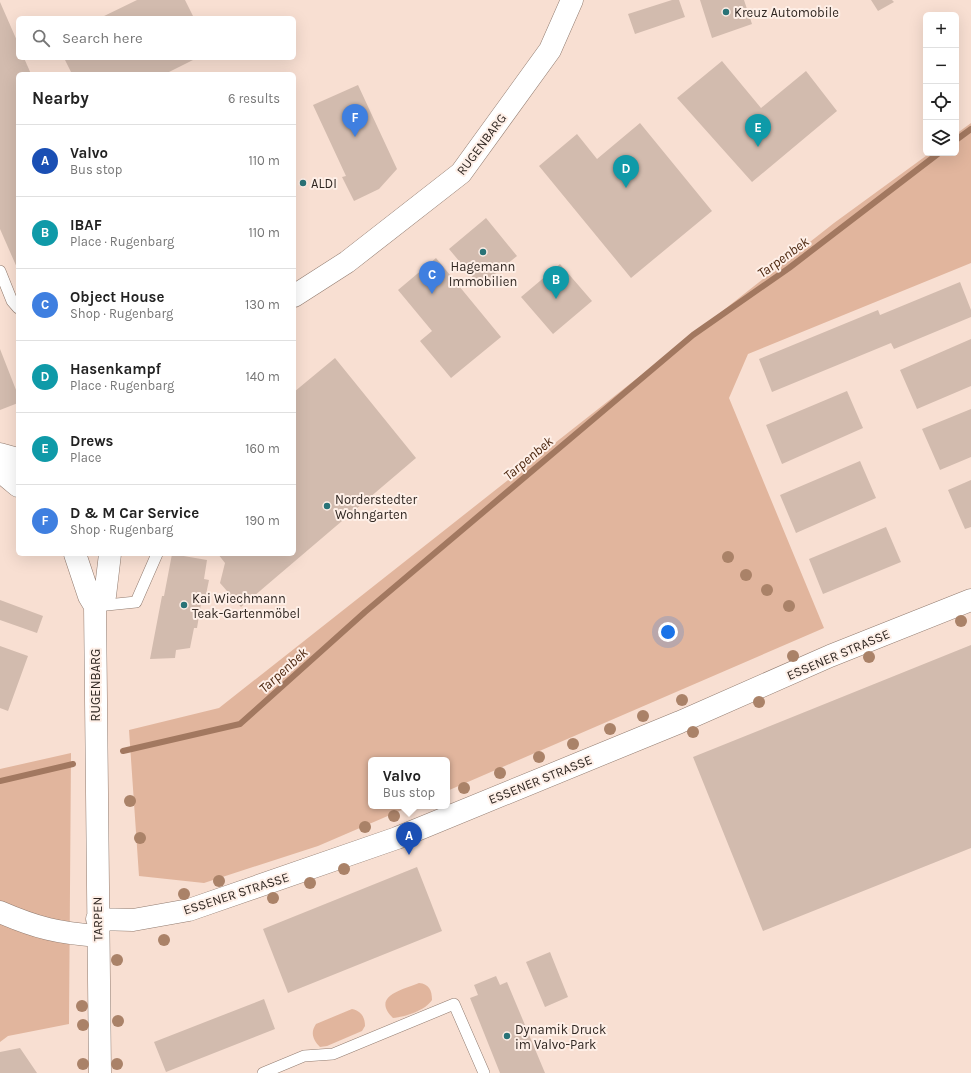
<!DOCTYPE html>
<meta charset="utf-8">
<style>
:root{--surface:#fff;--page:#f2f2f2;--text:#222;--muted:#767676;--line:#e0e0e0;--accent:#111827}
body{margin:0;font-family:Karla,sans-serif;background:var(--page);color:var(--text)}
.controls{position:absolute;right:12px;top:12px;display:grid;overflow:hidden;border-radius:6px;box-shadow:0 4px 16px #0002}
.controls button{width:36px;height:36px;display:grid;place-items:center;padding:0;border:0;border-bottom:1px solid var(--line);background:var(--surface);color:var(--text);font:20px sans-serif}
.you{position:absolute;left:668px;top:632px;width:14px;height:14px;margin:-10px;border:3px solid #fff;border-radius:50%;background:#1a73e8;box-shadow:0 0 0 6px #1a73e833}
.badge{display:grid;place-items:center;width:26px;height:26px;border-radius:50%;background:var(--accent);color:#fff;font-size:13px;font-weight:700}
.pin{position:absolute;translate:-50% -33px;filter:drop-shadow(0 1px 2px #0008)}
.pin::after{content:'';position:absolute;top:21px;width:14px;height:12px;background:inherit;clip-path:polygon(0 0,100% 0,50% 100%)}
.popup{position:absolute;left:368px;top:757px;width:82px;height:52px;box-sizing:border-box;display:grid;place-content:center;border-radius:6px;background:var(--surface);filter:drop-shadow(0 1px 3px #0005);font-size:13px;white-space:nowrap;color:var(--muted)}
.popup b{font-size:15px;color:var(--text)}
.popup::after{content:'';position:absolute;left:50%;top:100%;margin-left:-8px;border:8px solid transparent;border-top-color:var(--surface)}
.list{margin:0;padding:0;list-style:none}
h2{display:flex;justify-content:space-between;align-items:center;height:52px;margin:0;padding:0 16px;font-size:17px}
h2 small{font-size:13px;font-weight:400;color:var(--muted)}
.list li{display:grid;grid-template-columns:26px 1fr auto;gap:12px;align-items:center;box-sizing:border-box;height:72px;padding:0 16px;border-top:1px solid var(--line)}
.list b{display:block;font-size:15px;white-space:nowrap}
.list p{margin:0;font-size:13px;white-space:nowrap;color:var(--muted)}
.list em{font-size:13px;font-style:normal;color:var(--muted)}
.icon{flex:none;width:22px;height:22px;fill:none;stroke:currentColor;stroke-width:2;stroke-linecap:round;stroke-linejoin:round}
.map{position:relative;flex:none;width:971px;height:1073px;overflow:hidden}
.search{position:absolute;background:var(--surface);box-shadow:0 4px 16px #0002;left:16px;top:16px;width:280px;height:44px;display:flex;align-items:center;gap:10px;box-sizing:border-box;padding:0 14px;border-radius:6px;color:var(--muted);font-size:15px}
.panel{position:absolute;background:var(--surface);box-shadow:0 4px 16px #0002;left:16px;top:72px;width:280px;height:484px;border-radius:6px}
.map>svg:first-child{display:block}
.green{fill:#e1b59d}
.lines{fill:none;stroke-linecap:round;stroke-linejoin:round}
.stream{stroke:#a27860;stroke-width:6}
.building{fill:#d2bbae}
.service-casing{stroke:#917b6f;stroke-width:12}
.minor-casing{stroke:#917b6f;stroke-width:23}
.tertiary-casing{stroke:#917b6f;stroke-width:23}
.service{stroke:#fff;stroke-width:11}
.minor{stroke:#fff;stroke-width:22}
.tertiary{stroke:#fff;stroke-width:22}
.tree{fill:#aa8268}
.poi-dot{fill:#297377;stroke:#feefe7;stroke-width:1.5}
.labels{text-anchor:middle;stroke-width:4;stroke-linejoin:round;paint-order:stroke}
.poi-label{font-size:13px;fill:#302722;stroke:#feefe7;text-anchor:start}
.street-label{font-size:13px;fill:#302722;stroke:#feefe7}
.water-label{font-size:14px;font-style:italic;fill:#4d270f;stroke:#feefe7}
</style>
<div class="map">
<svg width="971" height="1073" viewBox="0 0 971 1073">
<rect width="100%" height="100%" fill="#f8dfd2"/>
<path class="green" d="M971,123v140l-223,91 -19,44 95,230 -377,163v-31h-76v46h40l-93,40 -114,37 -65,-7 -10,-146 90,-22 615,-485 96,-70h26v-19z
M71,753l-2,271 -61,12 -8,6v-273z
M419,983c10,1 13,7 13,17 -6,10 -27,17 -39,18 -22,-22 9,-28 26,-35z
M352,1009c9,2 13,8 13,17l-3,5 -35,15 -7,1c-7,-7 -10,-14 -4,-23z"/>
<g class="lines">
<path class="stream" d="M956,140l15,-11
M123,751l117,-27 125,-112 328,-277 96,-67 150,-115
M0,781l73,-17"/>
</g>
<path class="building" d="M137,0h48l9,18h-94z
M672,0h7l6,17 -50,17 -7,-20z
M700,0h44l8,24 -40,14z
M871,0h21l2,2 -16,9z
M0,2l18,41v15h6l7,16h-13v196l-18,-41z
M64,58h133l-32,16h-93z
M722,61l39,47 45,-37 31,40 -85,71 -75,-84z
M358,85l39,84 -18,20 -25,12 -12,-24 4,-1 -33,-71z
M640,123l72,88 -81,67 -92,-112 38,-32 20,25z
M486,218l31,38 -37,30 -31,-37z
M436,258l65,79 -50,41 -31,-37 12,-10 -34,-41z
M560,264l32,37 -39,33 -32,-37z
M960,282l11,28v7l-77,32 -3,-6 -119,49 -13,-33 119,-49 2,5z
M971,339v47l-54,23 -17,-39z
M0,349l18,46v8l-18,7z
M335,358l81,100 -175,149 -21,-24 5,-20 -7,-9h76v-162z
M847,391l16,37 -81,36 -16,-39z
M971,409v48l-31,13 -18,-41z
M860,461l16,37 -80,35 -16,-38z
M971,480v47l-6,2 -17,-39z
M886,527l15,35 -78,32 -14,-35z
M172,554l35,6 -3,19 5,1 -5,24h-3l-4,24h-3l-4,20 -14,2 -1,8 -25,1 12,-63h2z
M0,600l43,16 -6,17 -37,-13z
M971,645v203l-208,83 -70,-174z
M0,646l28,10 -20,55 -8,-3z
M417,867l25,64 -154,62 -25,-64z
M550,952l18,45 -23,10 -19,-45z
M496,976l4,9 7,-3 38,91h-45l-30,-75 8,-3 -4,-10z
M264,999l11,30 -109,43 -12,-30z
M20,1048l17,25h-37v-21z"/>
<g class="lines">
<defs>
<path id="service" d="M0,271l12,30 6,7
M97,606l39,-4 21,-48
M263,1073l41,-17 29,-2 121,-50 30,69"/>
<path id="minor" d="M0,912c37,16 58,21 98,24"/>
<path id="tertiary" d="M294,296l53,-34 114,-89 89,-123 22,-50
M0,454l18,5
M0,471l18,15
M75,554l14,42 6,10 5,467
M95,606l10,-10 5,-42
M97,919l36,1 56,-10 208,-72 283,-116 150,-66 141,-56"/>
</defs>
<use href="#service" class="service-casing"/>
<use href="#minor" class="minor-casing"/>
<use href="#tertiary" class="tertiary-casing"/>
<use href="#service" class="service"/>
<use href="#minor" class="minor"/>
<use href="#tertiary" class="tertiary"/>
</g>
<g class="tree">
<circle cx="728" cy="557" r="6"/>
<circle cx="746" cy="575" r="6"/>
<circle cx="767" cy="590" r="6"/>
<circle cx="789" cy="606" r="6"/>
<circle cx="961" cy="621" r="6"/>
<circle cx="793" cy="656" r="6"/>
<circle cx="869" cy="657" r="6"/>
<circle cx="682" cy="700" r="6"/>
<circle cx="759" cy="702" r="6"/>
<circle cx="643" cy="716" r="6"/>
<circle cx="610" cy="729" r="6"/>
<circle cx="693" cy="732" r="6"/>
<circle cx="573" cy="744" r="6"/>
<circle cx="539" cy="757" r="6"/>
<circle cx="500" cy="773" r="6"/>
<circle cx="464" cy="788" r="6"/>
<circle cx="130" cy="801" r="6"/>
<circle cx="394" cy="816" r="6"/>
<circle cx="365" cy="827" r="6"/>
<circle cx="140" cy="838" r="6"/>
<circle cx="344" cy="869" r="6"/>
<circle cx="219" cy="881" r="6"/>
<circle cx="310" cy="883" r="6"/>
<circle cx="184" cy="894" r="6"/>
<circle cx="273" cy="898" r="6"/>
<circle cx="164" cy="940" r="6"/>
<circle cx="117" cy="960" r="6"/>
<circle cx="82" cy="1006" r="6"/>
<circle cx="118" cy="1021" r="6"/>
<circle cx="83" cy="1025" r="6"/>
<circle cx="83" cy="1064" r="6"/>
<circle cx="117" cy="1064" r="6"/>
</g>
<g class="poi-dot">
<circle cx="726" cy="12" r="4"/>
<circle cx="303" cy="183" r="4"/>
<circle cx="483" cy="252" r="4"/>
<circle cx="327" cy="506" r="4"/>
<circle cx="184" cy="605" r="4"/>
<circle cx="507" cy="1036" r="4"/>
</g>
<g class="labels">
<g class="poi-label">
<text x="734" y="17">Kreuz Automobile</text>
<text x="311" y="188">ALDI</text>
<text x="483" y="271" text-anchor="middle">Hagemann<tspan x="483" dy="15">Immobilien</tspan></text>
<text x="335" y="504">Norderstedter<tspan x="335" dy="15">Wohngarten</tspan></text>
<text x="192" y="603">Kai Wiechmann<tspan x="192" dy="15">Teak-Gartenmöbel</tspan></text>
<text x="515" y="1034">Dynamik Druck<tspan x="515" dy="15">im Valvo-Park</tspan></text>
</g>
<g class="street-label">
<text transform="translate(481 144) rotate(-53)" y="5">RUGENBARG</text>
<text transform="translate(838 654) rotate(-23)" y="5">ESSENER STRASSE</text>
<text transform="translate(95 685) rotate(-90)" y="5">RUGENBARG</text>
<text transform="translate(540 779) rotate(-22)" y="5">ESSENER STRASSE</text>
<text transform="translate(236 893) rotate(-18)" y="5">ESSENER STRASSE</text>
<text transform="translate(97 919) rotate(-91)" y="5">TARPEN</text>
</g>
<g class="water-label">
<text transform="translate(783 257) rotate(-36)" y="5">Tarpenbek</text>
<text transform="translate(528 458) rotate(-40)" y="5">Tarpenbek</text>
<text transform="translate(283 670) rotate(-42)" y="5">Tarpenbek</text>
</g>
</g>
</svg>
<div class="controls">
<button>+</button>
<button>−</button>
<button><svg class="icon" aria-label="locate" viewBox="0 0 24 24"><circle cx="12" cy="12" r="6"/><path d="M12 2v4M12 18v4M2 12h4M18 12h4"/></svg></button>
<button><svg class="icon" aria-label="layers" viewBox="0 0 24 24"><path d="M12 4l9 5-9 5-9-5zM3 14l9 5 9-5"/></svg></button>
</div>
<div class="you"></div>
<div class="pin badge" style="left:409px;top:855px;background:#1a4fb4">A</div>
<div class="popup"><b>Valvo</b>Bus stop</div>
<div class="pin badge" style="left:556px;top:299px;background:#0f9aa8">B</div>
<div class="pin badge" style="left:432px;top:294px;background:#3f7fe0">C</div>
<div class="pin badge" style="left:626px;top:188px;background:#0f9aa8">D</div>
<div class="pin badge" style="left:758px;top:147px;background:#0f9aa8">E</div>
<div class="pin badge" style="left:355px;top:137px;background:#3f7fe0">F</div>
<div class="search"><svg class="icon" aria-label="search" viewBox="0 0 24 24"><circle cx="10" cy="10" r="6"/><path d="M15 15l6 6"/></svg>Search here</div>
<section class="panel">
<h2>Nearby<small>6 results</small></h2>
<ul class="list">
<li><span class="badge" style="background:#1a4fb4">A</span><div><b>Valvo</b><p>Bus stop</p></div><em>110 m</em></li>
<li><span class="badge" style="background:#0f9aa8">B</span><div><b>IBAF</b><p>Place · Rugenbarg</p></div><em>110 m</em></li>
<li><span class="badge" style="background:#3f7fe0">C</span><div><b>Object House</b><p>Shop · Rugenbarg</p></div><em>130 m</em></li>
<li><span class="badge" style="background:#0f9aa8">D</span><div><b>Hasenkampf</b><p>Place · Rugenbarg</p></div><em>140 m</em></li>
<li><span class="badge" style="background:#0f9aa8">E</span><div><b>Drews</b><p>Place</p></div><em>160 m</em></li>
<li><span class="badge" style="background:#3f7fe0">F</span><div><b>D &amp; M Car Service</b><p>Shop · Rugenbarg</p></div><em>190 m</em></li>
</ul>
</section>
</div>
